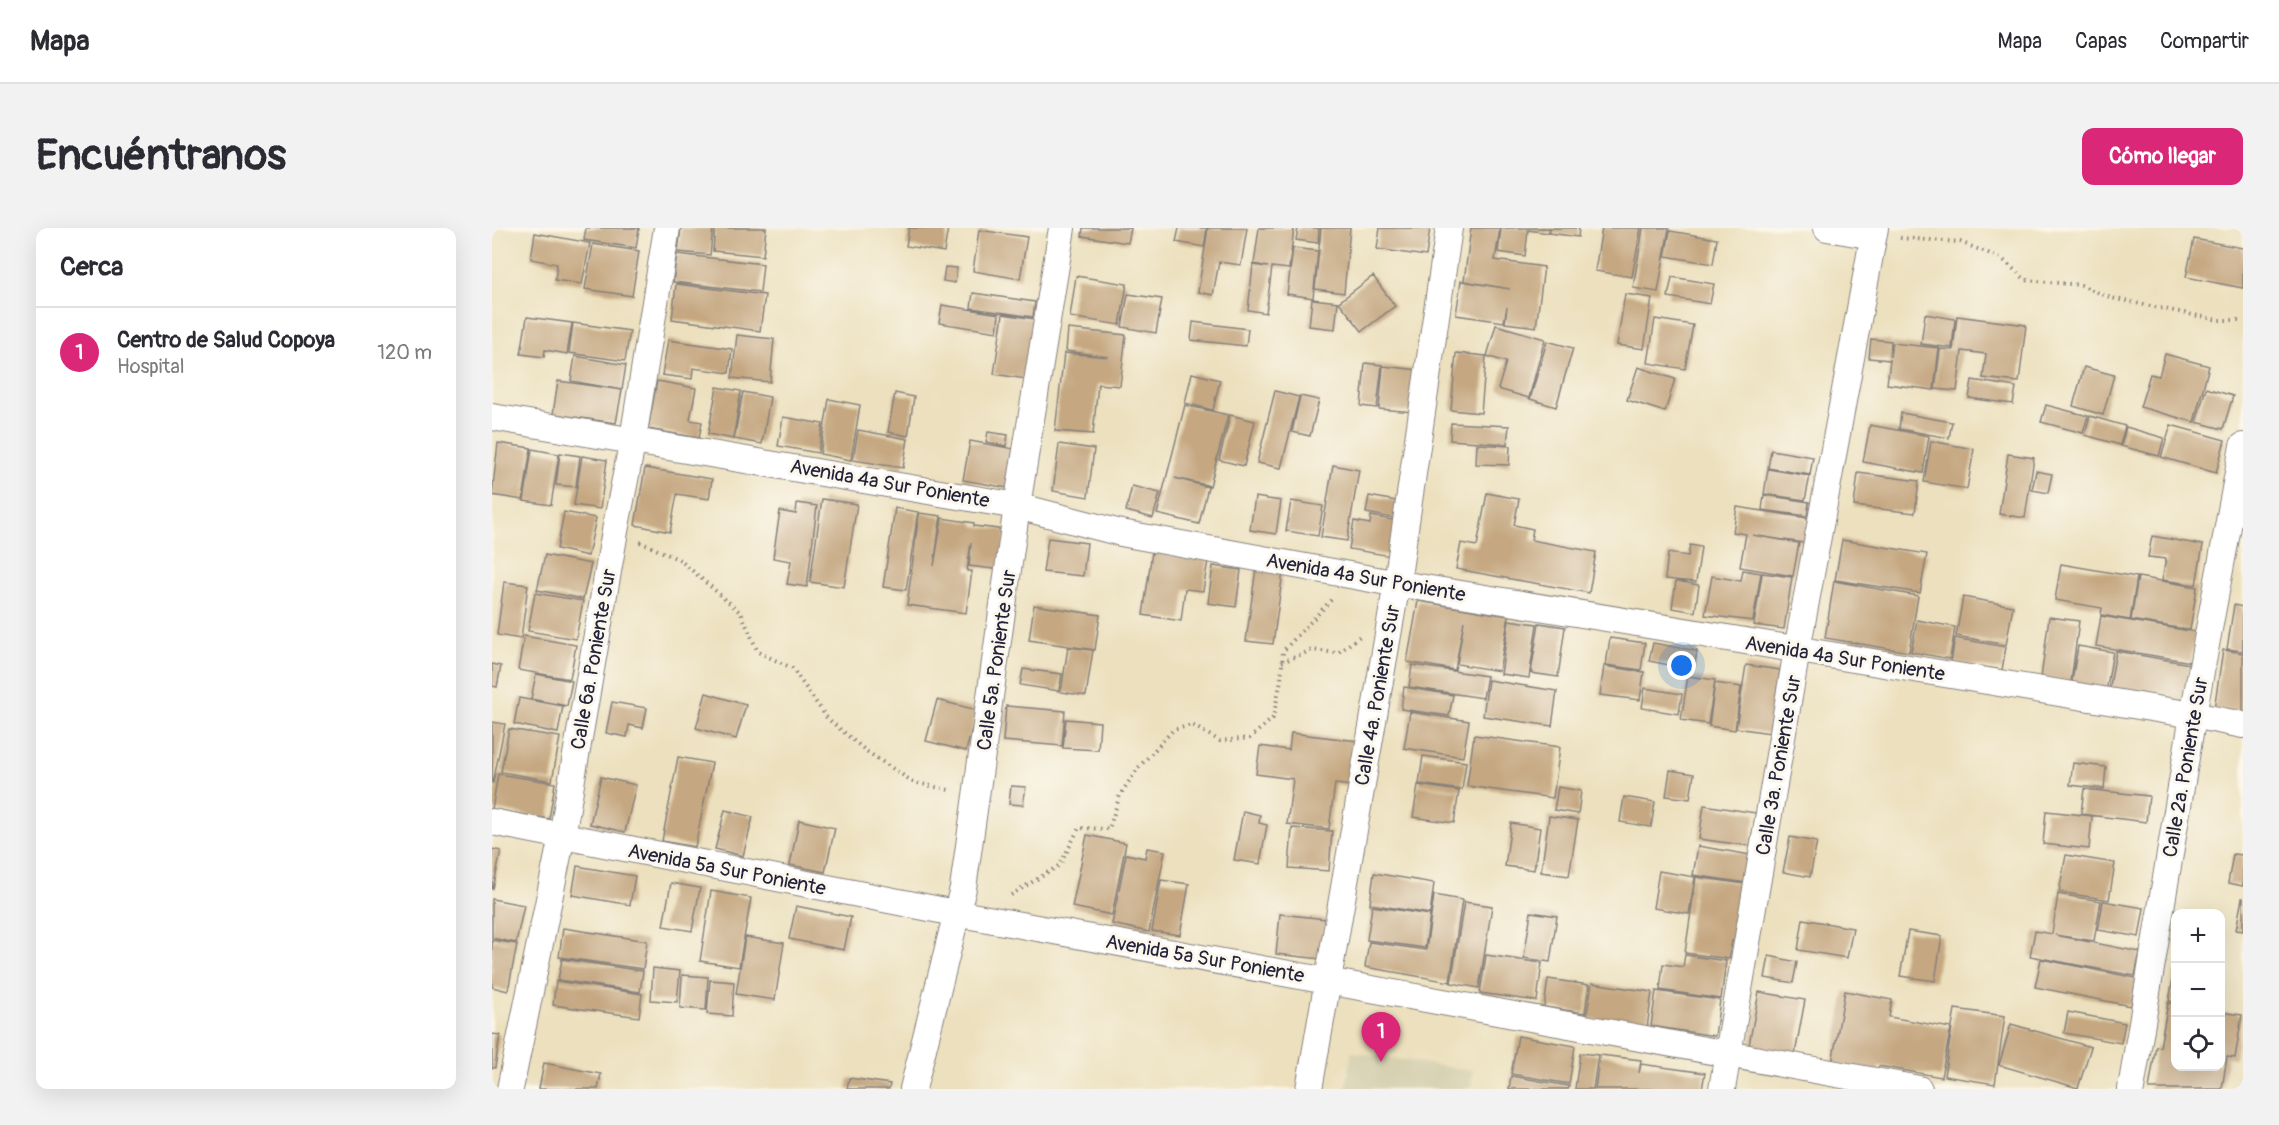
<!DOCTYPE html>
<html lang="es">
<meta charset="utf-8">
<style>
:root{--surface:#fff;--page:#f2f2f3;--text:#2b2b33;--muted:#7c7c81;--line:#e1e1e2;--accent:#db2777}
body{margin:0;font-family:Pangolin,sans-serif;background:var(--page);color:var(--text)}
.controls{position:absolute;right:18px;bottom:18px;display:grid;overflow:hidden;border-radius:12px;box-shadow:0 6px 24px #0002}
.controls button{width:54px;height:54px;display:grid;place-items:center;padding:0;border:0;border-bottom:2px solid var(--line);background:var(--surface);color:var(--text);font:30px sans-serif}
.you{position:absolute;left:1190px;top:438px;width:21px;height:21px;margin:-15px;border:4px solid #fff;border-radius:50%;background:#1a73e8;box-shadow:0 0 0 9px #1a73e833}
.badge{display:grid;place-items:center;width:39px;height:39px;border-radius:50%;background:var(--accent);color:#fff;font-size:20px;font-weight:700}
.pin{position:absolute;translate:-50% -50px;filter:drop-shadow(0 2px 3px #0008)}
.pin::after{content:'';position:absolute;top:32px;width:21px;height:18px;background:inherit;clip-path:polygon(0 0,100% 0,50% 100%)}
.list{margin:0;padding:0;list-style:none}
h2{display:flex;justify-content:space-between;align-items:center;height:78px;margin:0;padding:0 24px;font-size:26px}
h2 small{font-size:20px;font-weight:400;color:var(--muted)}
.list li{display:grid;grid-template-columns:39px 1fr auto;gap:18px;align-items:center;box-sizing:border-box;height:90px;padding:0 24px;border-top:2px solid var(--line)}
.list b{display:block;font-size:22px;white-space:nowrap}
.list p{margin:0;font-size:20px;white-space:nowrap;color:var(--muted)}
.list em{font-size:20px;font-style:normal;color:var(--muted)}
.icon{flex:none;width:33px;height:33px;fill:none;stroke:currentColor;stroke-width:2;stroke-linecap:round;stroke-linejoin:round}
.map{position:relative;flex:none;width:1751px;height:861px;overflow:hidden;border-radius:12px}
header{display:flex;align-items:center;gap:36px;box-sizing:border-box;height:84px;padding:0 30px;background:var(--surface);border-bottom:2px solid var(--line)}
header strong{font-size:28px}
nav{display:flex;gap:33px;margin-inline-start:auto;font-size:21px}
.intro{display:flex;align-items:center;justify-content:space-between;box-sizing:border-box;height:144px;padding:0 36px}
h1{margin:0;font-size:42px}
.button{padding:15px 27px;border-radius:12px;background:var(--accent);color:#fff;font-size:21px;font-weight:700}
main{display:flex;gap:36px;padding:0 36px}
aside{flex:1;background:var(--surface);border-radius:12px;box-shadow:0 6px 24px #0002}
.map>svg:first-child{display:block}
.built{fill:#d7d1b2}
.building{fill:#c5a781}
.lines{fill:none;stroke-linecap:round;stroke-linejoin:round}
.minor-casing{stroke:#87817c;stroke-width:28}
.path{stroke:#87817c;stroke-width:4;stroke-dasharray:1.5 4.5;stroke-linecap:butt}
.minor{stroke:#fff;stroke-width:26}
.labels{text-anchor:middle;stroke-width:6;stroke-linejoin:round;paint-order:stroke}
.street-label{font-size:20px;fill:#22223b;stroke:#fbf7ec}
</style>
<header>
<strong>Mapa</strong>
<nav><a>Mapa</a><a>Capas</a><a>Compartir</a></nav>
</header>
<div class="intro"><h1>Encuéntranos</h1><a class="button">Cómo llegar</a></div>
<main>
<aside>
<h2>Cerca<small></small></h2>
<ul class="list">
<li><span class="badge">1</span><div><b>Centro de Salud Copoya</b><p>Hospital</p></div><em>120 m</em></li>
</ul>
</aside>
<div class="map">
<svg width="1751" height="861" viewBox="0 0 1751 861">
<rect width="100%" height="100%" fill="#fbf7ec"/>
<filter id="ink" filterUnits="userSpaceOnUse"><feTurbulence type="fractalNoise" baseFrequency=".0167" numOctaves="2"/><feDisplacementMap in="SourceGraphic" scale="12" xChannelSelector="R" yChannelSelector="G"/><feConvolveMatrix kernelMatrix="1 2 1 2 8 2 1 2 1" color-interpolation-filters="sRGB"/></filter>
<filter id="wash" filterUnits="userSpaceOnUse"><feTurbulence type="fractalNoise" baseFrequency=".008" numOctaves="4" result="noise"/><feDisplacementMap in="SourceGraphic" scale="24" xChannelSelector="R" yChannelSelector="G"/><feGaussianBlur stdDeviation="1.35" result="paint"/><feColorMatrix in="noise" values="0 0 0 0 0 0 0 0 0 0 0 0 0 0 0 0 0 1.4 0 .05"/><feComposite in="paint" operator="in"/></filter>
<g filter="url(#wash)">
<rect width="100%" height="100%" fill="#ece0be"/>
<path class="built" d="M860,824l121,19 -3,18h-124z"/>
<g id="blocks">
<path class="building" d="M94,0h53l-3,20 -52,-8z
M189,0h32l-3,27 -32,-3z
M223,0h51l-3,28 -50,-5z
M417,0h39l-4,24 -38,-6z
M591,0h48l-3,15 -46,-7z
M687,0h28l-3,19 -28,-5z
M716,0h39l-6,37 -22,-3 -6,33 -15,-3z
M767,0h35l-5,41 -17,-2 -6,46 -18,-3 5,-45 15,2 -14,-3z
M806,0h21l-1,15 -22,-3z
M829,0h29l-6,65 -29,-4z
M888,0h50l-4,28 -49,-7z
M979,0h29l-5,32 49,7 -8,60 -31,-4 2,-16 -3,15 -48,-7 5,-34 49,8 -46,-8z
M1009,0h48l-1,5 -20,-3 -3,26 -27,-4z
M1058,0h29l-1,9 -29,-4z
M1110,0h39l-9,49 -37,-6z
M1151,0h26l-11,64 -25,-4z
M487,2l48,7 -7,42 -47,-8z
M1178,3l47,8 -4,25 -48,-8z
M43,5l55,10 -8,41 -27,-4 2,-16 -26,-5z
M1702,11l49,9v40l-57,-11z
M101,16l46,7 -7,45 -47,-7z
M801,20l25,3 -5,47 -26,-4z
M185,26l86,10 -3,28 -87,-10z
M453,39l12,1 -2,15 -12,-2z
M584,48l51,8 -7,41 -50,-8z
M881,48l22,30 -33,25 -23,-29z
M1180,49l42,7 -4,20 -42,-7z
M184,56l89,11 -5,36 -88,-12z
M481,65l62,9 -2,15 -62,-9z
M636,66l34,5 -6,34 -34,-6z
M1133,66l27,4 -8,51 -27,-4z
M820,71l26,3 -3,27 -26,-3z
M450,77l57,9 -2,18 -58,-9z
M511,86l32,5 -9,60 -32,-5z
M1433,86l30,5 -3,29 -31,-4z
M1465,88l69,9 -7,57 -36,-4 3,-24 -24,-3 -5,40 -22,-2 5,-40 13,1z
M35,89l45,6 -5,31 -22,-4 -1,7 -23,-3z
M1163,91l38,6 -8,44 -37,-6z
M701,94l55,7 -2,17 -55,-6z
M81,95l57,8 -5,30 -56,-8z
M1004,97l49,14 -16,59 -31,-9 8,-27 -19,-6z
M576,101l58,6 -6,51 -22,-2 -5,50 -38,-3 9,-78 45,4 -43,-6z
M245,107l37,4 -4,43 -38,-4z
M1379,111l20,2 -1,16 2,-14 47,5 -5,42 -47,-6 3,-24 -21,-2z
M176,112l64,9 -3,24 -36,-5 -1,11 -30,-4z
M1055,113l26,7 -17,59 -26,-8z
M964,125l30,3 -5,57 -30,-3z
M1673,126l44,12 -15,56 -54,-15 10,-33 9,2z
M83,128l51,9 -4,25 -51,-9z
M873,135l17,2 -5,43 -16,-2z
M891,138l36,4 -5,42 -35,-3z
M1146,139l37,12 -10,33 -38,-12z
M1592,139l30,8 -11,40 -30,-9z
M700,145l28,7 -7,30 -28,-7z
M1480,152l44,7 -3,17 -44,-6z
M66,153l64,9 -6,33 -63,-9z
M165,153l39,7 -6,32 12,2 -3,16 -51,-9z
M225,159l24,4 -8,48 -25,-5z
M1714,160l27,8 -10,33 -27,-7z
M783,163l24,6 -18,71 -24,-5z
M251,164l27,5 -8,47 -28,-5z
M403,165l19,4 -6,39 -20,-4z
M808,168l19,4 -9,36 -18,-4z
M337,171l31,6 -9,55 -31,-6z
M693,177l43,10 -18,71 -35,-8 33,9 -9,37 -42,-10z
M1554,177l42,11 -5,17 -42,-11z
M1409,185l51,9 -3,16 -50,-9z
M738,187l25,6 -11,45 -25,-6z
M1598,188l35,10 -5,19 -35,-10z
M291,189l40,7 -5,29 -40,-7z
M959,195l58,3 -2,18 -57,-4z
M1378,197l59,11 -6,37 -60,-11z
M1679,197l54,15 -9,33 -55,-16z
M1634,199l38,11 -5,18 -38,-10z
M366,202l50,9 -5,29 -50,-8z
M496,204l20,3 -2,11 -20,-4z
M478,213l50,9 -7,39 -50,-9z
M1439,213l43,8 -7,40 -43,-7z
M6,215l33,5 -8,52 -31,-5z
M567,216l35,5 -6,48 -35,-6z
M985,216l33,2 -1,19 -33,-1z
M40,221l27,5 -8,51 -27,-4z
M1279,222l42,7 -3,18 -42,-7z
M68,225l20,3 -4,31 -20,-2z
M1516,226l26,4 -9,60 -26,-4z
M90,228l25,4 -7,49 -26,-4z
M841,237l26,5 -12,71 -26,-4z
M153,240l67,11 -3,20 -32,-5 -7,38 -35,-7z
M1276,241l42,7 -5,24 -41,-6z
M1544,243l16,3 -4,19 -16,-3z
M1366,245l61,8 -4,32 -61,-7z
M640,258l28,7 -7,25 -27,-7z
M995,265l32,6 -5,26 19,4 -2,11 65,12 -7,41 -133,-24 5,-26 16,3z
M1272,267l45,7 -2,14 -45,-6z
M877,268l33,6 -3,17 -33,-6z
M763,269l26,4 -5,33 -26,-4z
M330,271l35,5 -13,83 -34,-5z
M799,273l32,5 -5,30 -32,-5z
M305,275l20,3 -10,81 -20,-3 4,-23 -18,-3 7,-47 16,3z
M1245,279l71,11 -4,25 -52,-8 47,8 -6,33 -53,-9 6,-33 -13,-2z
M403,280l23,4 -12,78 -23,-3z
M72,284l32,6 -8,38 -31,-7z
M427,285l22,3 -7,50 8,-48 32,5v3l32,4 -4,40 -33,-4 2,-24 -4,29h5l-6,42 -59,-8z
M879,288l27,5 -7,35 -42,-7 5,-28 16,3z
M1660,308l51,9 -7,40 -34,-5 4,-21 -18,-2z
M556,310l39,5 -4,33 -40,-4z
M1350,312l85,14 -7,39 -85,-13z
M1198,317l11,2 -5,35 -31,-3 3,-26 20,3z
M660,324l56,8 -5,31 -18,-2 -4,32 -38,-6z
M53,327l46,9 -8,35 -46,-9z
M1569,336l76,13 -7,43 -29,-5 1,-7 -47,-8z
M721,338l28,4 -5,37 -28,-4z
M764,340l27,4 -10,72 -27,-3z
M1251,342l18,3 -8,48 -48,-6 7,-39 29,5z
M1270,345l30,4 -8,52 -30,-4z
M1646,349l59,10 -7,43 -59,-10z
M1184,353l23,4 -4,27 -23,-4z
M1342,353l84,15 -9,56 -84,-14z
M12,354l24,3 -7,54 -24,-4z
M43,365l48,8 -7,38 -48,-8z
M1471,369l50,9 -7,39 -50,-9z
M926,373l91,15 -10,55 -42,-7 7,-43 -9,49 -48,-8z
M542,377l66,10 -5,35 -66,-10z
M1742,377l9,2v44l-16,-2z
M1609,388l95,16 -5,30 -95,-16z
M1557,389l30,4 -8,61 -30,-4z
M1017,392l28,4 -8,54 -28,-4z
M1425,392l38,7 -5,32 -39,-7z
M1047,395l26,4 -7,50 -27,-4z
M32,408l52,9 -6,34 -52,-9z
M1118,410l35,5 -4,27 -35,-5z
M1463,410l51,9 -4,23 -51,-8z
M1161,415l44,8 -3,19 -45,-9z
M1586,418l35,6 -7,41 -35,-6z
M576,419l25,3 -7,46 -25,-4z
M1731,422l20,3v60l-29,-4z
M1624,423l74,13 -7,40 -74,-13z
M0,436l9,2 -4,21 -5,-1z
M920,437l75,11 -4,22 -74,-11z
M1254,437l34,5 -10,63 -34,-5z
M1112,438l40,6 -4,28 -40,-5z
M531,441l39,5 -3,17 -39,-6z
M44,446l36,7 -5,25 -36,-7z
M1196,448l27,4 -7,44 -27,-4z
M996,452l69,11 -5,35 -69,-10z
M1223,455l26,4 -6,43 -26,-4z
M912,459l49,8 -4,21 -48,-7z
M1153,460l37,6 -3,20 -37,-6z
M214,465l40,12 -10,34 -40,-11z
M27,470l44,8 -5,27 -44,-9z
M445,472l40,10 -11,41 -40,-10z
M120,474l35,6 -4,20 -14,-3 -2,12 -21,-4z
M514,478l59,5 -3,35 -59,-5z
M918,484l59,9 -6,36 -59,-9z
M574,491l34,3 -2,28 -35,-2z
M0,494l13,2 -12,59h-1z
M17,501l51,8 -8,44 -51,-9z
M799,505l67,8 -5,45 -18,-2 -6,45 -42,-5 6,-45 -37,-5 4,-28 29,4z
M982,507l86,12 -7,51 -86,-12z
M931,528l43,6 -4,28 -43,-6z
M186,529l34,6 -17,84 -33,-6z
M1581,535l33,4 -2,22 -34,-4z
M1178,542l24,4 -4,25 -24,-3z
M6,546l57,9 -6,36 -57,-10z
M109,549l35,8 -11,47 -35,-8z
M926,557l41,6 -5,32 -41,-6z
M519,558l15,1 -3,18 -14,-1z
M1066,559l23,4 -3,23 -24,-4z
M1592,561l65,7 -3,26 -65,-8z
M1132,569l31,5 -4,25 -31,-5z
M1212,577l52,8 -6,33 -51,-7z
M233,582l28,7 -10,39 -28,-7z
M751,583l17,4 -1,8 8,2 -7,39 -26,-4z
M1554,583l46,5 -3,33 -46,-5z
M1057,588l29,4 -9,56 -28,-4z
M307,592l36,8 -10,44 -35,-7z
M1019,595l29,5 -6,42 -29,-4z
M800,600l40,3 -3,40 -40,-3z
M595,607l39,8 -14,72 -40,-8z
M1298,609l27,5 -7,35 -27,-5z
M1206,618l53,9 -4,28 -54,-8z
M655,620l18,3 -16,81 -37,-8 14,-70 19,4z
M0,621l9,2 -8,38h-1z
M1741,626l10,1v31l-15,-3z
M1574,627l49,8 -6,37 -50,-8z
M85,638l58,10 -5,29 -58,-10z
M1167,643l36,6 -6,37 -36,-6z
M882,645l60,10 -4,31 -60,-10z
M1204,649l50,7 -9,58 -5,-1 -3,18 -44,-6z
M669,652l28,4 -9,51 -28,-4z
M179,655l29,5 -8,43 -29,-5z
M219,663l40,7 -12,69 -39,-6z
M1566,666l43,7 -7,40 -39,-6 85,17 -5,24 -105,-20 5,-25 17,3z
M942,667l28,5 -12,82 -85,-15 4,-25 57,8z
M1750,670h1v33l-7,-1z
M0,671l32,6 -8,38 -24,-5z
M1611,673l41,7 -5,29 -41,-7z
M972,674l28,4 -13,82 -28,-5z
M304,678l55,11 -7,33 -55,-11z
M880,678l58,9 -5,33 -58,-8z
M1039,684l26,4 -7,46 -26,-4z
M788,686l46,5 -5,40 -45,-5z
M1311,691l50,9 -6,30 -49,-8z
M71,700l84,13 -4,28 -84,-12z
M1416,703l34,5 -7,45 -35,-5z
M253,709l39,6 -9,57 -39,-6z
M0,712l25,4 -9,47 -16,-4z
M994,727l56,8 -5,38 -57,-8z
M1193,727l41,6 -5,38 -61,-9 3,-26 20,3z
M1277,728l28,6 -4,21 -28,-5z
M70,731l81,12 -3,21 -82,-12z
M1549,731l95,19 -5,28 -96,-19z
M161,740l27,3 -3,31 -26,-2z
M1682,744h2v30l-7,-1z
M190,747l26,2 -2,33 -26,-2z
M1056,751l41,6 -4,28 -41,-6z
M218,752l24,2 -2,34 -25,-2z
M64,753l86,13 -3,23 -86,-12z
M1100,755l60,9 -5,36 -61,-10z
M1164,763l64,9 -5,36 -64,-10z
M1353,763l47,9 -3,17 62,11 -10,49 -62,-11 -1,6 -46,-9z
M1267,764l46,8 -10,54 -46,-9z
M1676,775l8,1v62h44v-54l22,3 -7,43 -8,-1 -5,32h-73l7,-43 4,1z
M1463,781l50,7 -10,68 -51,-8z
M1576,784l57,11 -4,20 -57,-10z
M1519,796l80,23 -13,41 -79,-23z
M0,806l8,1 -5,33h-3z
M1026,808l57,10 -6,38 -58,-10z
M1088,825l18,2 -5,34h-18z
M1108,827l41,5 -2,13 2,-9 64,9 -3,16h-107z
M52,835l57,11 -3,15h-59z
M1019,848l58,10 -1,3h-59z
M357,850l41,6 -1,5h-42z"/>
</g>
</g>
<g filter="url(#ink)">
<use href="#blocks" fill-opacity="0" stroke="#87817c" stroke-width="1.5"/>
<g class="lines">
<defs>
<path id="minor" d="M1335,0l46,8
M0,189l525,89 104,27 261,48 811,134 50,10
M0,594l463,91 964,176
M18,861l52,-253 53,-305 18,-92 34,-211
M421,861l50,-201 54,-382 45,-278
M817,861l88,-506 52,-355
M1230,861l75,-439 78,-422
M1639,861l62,-374 50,-269"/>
</defs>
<use href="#minor" class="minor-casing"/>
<path class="path" d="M1408,10l60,4 41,16 25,22 55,5 30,13 107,22h25
M148,314l40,18 61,53 17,39 34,16 35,50 39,33 47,31 36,8
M790,434l30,-12 26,3 22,-17
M519,667l49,-30 19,-37 30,1 11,-34 18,-27 35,-38 19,-5 28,16 30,-3 23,-20 8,-38 2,-29 50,-53"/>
<use href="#minor" class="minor"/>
</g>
</g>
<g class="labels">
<g class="street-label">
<text transform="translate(398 255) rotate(10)" y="7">Avenida 4a Sur Poniente</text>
<text transform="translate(874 349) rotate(10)" y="7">Avenida 4a Sur Poniente</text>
<text transform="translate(1353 430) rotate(9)" y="7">Avenida 4a Sur Poniente</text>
<text transform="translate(101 431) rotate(-80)" y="7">Calle 6a. Poniente Sur</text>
<text transform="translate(504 432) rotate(-82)" y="7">Calle 5a. Poniente Sur</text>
<text transform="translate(885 467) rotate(-80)" y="7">Calle 4a. Poniente Sur</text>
<text transform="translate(1286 537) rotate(-80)" y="7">Calle 3a. Poniente Sur</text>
<text transform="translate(1693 539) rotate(-80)" y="7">Calle 2a. Poniente Sur</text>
<text transform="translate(235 641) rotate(11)" y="7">Avenida 5a Sur Poniente</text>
<text transform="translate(713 730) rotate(10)" y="7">Avenida 5a Sur Poniente</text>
</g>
</g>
</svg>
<div class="controls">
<button>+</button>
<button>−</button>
<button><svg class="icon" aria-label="locate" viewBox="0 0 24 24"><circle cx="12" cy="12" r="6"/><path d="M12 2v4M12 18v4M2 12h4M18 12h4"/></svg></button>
</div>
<div class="you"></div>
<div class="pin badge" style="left:889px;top:834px">1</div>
</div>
</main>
